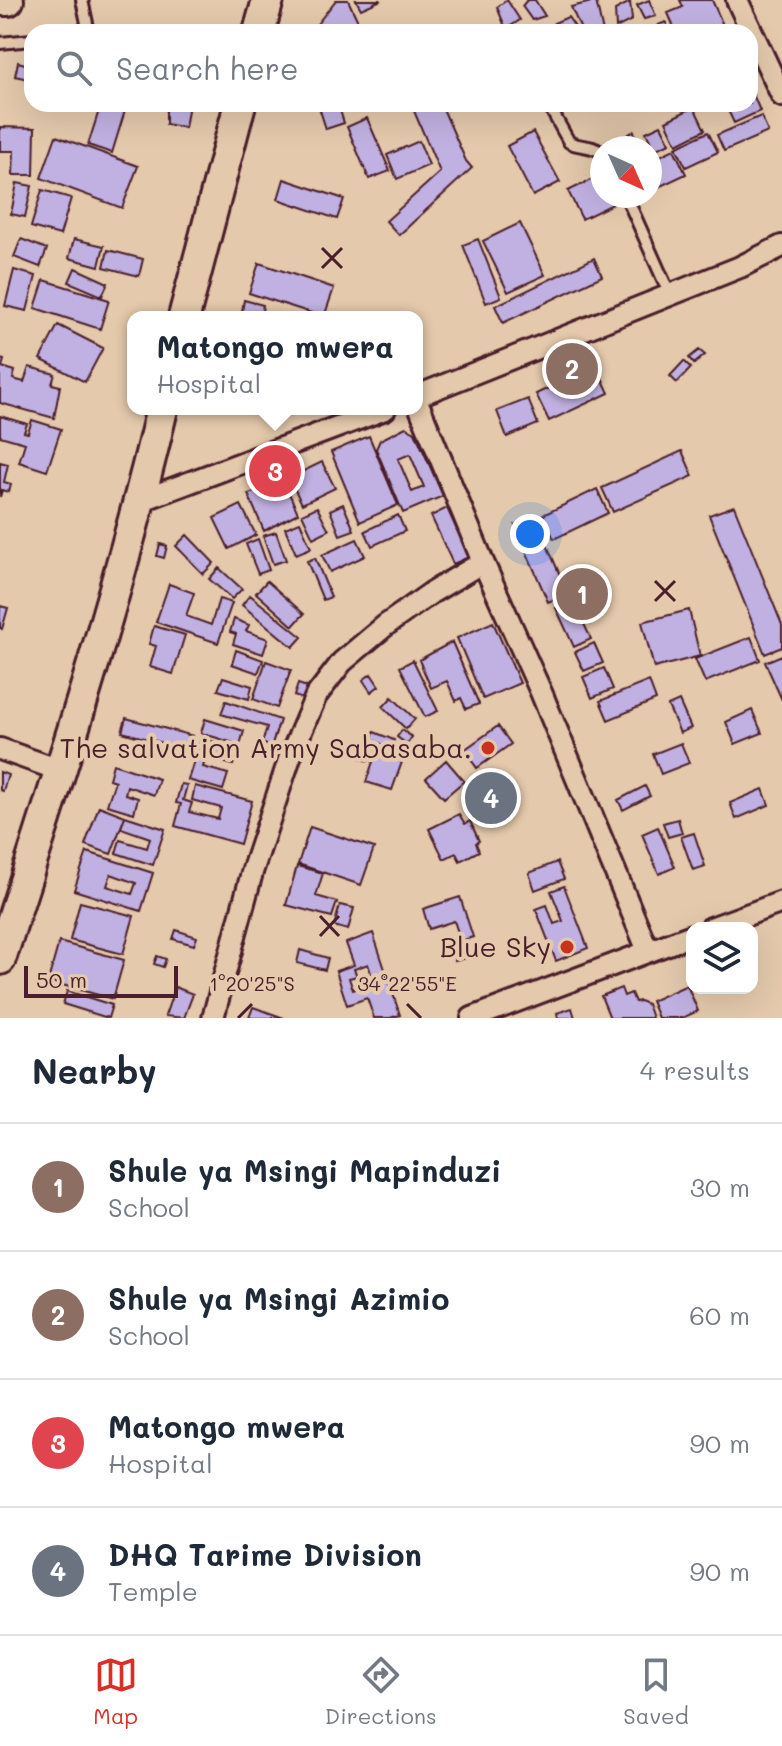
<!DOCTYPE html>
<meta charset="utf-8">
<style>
:root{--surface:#fff;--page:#f6f6f7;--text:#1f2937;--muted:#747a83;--line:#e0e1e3;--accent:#d93025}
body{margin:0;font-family:Mali,sans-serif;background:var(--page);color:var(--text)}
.controls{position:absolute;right:24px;bottom:24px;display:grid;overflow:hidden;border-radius:16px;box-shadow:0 8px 32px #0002}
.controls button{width:72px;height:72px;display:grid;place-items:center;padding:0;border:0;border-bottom:2px solid var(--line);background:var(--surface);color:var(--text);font:40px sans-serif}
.compass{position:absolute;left:590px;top:136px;width:72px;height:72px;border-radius:50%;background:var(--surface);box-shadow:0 8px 32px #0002;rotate:135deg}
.scale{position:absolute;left:24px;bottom:20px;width:154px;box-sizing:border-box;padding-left:8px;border:4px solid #4a1f2b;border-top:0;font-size:22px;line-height:28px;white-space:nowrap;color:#4a1f2b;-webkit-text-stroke:6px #e4c9ac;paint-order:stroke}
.you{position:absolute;left:530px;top:534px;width:28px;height:28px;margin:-20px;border:6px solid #fff;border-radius:50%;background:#1a73e8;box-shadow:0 0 0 12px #1a73e833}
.badge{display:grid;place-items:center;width:52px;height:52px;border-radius:50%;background:var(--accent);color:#fff;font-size:26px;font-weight:700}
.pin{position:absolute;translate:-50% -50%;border:4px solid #fff;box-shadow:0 2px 8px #0006}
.popup{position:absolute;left:127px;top:311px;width:296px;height:104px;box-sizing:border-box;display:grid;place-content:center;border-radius:16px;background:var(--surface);filter:drop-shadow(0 2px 6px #0005);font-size:26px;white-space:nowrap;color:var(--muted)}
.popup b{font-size:30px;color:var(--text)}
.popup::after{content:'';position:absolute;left:50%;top:100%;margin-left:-16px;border:16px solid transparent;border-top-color:var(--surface)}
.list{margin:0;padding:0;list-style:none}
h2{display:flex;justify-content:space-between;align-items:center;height:104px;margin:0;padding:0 32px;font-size:34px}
h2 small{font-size:26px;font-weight:400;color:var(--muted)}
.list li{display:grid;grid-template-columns:52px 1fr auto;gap:24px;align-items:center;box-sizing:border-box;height:128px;padding:0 32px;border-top:2px solid var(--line)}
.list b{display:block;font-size:30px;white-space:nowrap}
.list p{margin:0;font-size:26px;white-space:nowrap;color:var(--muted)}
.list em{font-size:26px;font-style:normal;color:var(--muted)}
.icon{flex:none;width:44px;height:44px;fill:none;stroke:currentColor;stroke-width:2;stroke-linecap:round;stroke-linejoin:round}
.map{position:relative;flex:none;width:782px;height:1018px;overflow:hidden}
.search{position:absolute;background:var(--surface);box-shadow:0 8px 32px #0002;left:24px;right:24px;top:24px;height:88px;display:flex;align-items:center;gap:20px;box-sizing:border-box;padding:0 28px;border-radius:24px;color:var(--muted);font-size:30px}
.sheet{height:616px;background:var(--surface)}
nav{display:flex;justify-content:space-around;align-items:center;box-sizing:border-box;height:112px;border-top:2px solid var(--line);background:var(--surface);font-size:22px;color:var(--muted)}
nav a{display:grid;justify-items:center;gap:4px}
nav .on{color:var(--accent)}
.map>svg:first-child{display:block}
.building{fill:#c1b1e2;stroke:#4a1f2b;stroke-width:2;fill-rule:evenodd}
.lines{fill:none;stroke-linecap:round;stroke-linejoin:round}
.lane-casing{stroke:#4a1f2b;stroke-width:16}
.street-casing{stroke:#4a1f2b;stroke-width:26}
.secondary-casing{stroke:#4a1f2b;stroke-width:36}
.lane{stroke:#e4c9ac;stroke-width:10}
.street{stroke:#e4c9ac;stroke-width:20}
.secondary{stroke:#e4c9ac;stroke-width:30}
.ticks{fill:none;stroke:#4a1f2b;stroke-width:3}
.poi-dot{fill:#c8321e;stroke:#e4c9ac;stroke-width:3}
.labels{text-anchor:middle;stroke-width:8;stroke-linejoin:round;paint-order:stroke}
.poi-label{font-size:28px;fill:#4a1f2b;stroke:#e4c9ac;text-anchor:end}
.ticks-label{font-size:20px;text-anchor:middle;fill:#4a1f2b;stroke:#e4c9ac;stroke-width:8;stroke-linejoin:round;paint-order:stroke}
</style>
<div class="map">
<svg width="782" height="1018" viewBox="0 0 782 1018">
<rect width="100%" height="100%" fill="#e4c9ac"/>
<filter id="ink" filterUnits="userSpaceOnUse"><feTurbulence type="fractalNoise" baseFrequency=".0125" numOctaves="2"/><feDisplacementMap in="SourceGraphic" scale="16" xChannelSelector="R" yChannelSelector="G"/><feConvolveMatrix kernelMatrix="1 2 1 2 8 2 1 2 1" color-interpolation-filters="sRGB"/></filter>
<g filter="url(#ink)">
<path class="building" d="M336,0h12l15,32h-42l-4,-8z
M356,0h25l-20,9z
M507,0l13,20 -14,9 -9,-22z
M527,0h8l10,16 -13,4 -10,-14z
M649,0l7,16 -12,3 -7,-14z
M680,0h32l14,32h-50l-8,-19 15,-6z
M596,1l7,31h-21l-11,-25z
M630,2l2,18 -16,8 -1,-18z
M568,17l9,13 -10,2 -13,-9z
M666,22l3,10h-8l-3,-7z
M18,62l14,4v14l-17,-4z
M750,87l10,24 -26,12 -9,-19h25z
M101,104h26l-15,49 -24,-8z
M166,104h23l-4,24 -19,-4z
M318,104h20l6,19 -18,6z
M411,104h30l25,57 6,7 -73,67 -13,-14 54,-49z
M694,107l11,23 -28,14 -11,-23z
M761,116l7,16 -44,19 -7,-16z
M367,118l23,53 -21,8 -22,-52z
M661,125l9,18 -16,7 -8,-18z
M0,127l35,1 -1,47h-21l1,-24h-14z
M634,131l4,14 -23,3 -1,-5z
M533,132l27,50 -27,14 -26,-50z
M708,132l10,20 -32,15 -10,-20z
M56,136l82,30 -16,42 -81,-30z
M419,141l10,24 -32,14 -10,-24z
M674,149l12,25 -36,17v-30z
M599,176l3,6v14h7l4,8 -31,15 -14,-28z
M284,179l60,20 -7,20 -59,-20z
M17,183l15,3 -7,31 -14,-3z
M42,190l29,8 -11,37 -29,-8z
M520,223l25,52 -37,17 -25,-51z
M21,239l26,10 -7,18 -26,-10z
M74,239l30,7 -5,20 -30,-8z
M478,239l23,58 -15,6 -23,-58z
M108,250l35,9 -4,17 -35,-9z
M594,258l8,18 -99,47 -8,-17z
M259,263l75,25 -10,29 -75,-24z
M75,268l33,15 -6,13 -33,-14z
M14,270l22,6 -9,35 -22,-5z
M44,280l65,20 -9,29 -65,-21z
M244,300l19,5 -2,12h-20z
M58,325l45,23 -18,34 -45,-23z
M699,350l6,5 -11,9 -5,-6z
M0,359l4,1 -2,7 13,4 -2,8 11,3 5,-15 26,7 -3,10 8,2 -6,32 -54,-15z
M684,361l7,7 -14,15 -7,-7z
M596,365l13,28 -60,28 -13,-27z
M528,399l10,25 -31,13 -10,-26z
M0,416l27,8 -3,8 4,1 4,-13 29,9 -14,42 -28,-9 6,-19 -25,-7z
M406,427l9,5 28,64 -40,17 -27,-64 4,-9zM410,454l14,33 -12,5 -14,-33z
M369,436l29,69 -38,17 -29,-70z
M682,451l11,25 -80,36 -11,-24z
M0,462l8,2 -4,18 7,2 -2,8 -7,-2 -2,7z
M322,462l13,26 -33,16 -13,-26z
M284,482l14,31 -34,18 -16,-37z
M597,489l11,24 -54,26 -11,-24z
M343,504l11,26 -14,5 -10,-25z
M241,505l15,30 -27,14 -15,-31z
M734,506l48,119v22l-17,7 -56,-139z
M317,507l12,23 -16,8 -11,-24z
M447,508l22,49 -16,7 -22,-48z
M398,515l7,16 -33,15 -7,-15z
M535,517l33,77 -20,8 -33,-77z
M300,522l11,26 -15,6 -11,-26z
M276,532l10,28 -13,4 -10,-28z
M187,535l27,28 -11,11 -27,-28z
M258,539l11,31 -11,4 -12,-30z
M357,539l8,17 -35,16 -8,-17z
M160,544l7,2 -3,12 -7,-2z
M315,558l16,39 -8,3 -16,-39z
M219,568l23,21 -10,10 -23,-20z
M267,581l37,33 -11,12 -37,-33z
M169,584l25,9 -8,23 25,9 8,-26 13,4 -14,40 -62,-21z
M250,595l52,42 -9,10 -51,-42z
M573,600l18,39 -17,8 -18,-39z
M0,606l8,2 -6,21 -2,-1z
M689,610l11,46 -46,12 -12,-46z
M234,619l15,6 -3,6 22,8 -5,15 -30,-10 3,-10 -6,-2z
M493,622l27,61 -37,16 -26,-61z
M154,626l31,9 -12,39 -23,-7 6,-21 -7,-2z
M751,637l9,23 -55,22 -10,-23z
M452,642l27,62 -13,5 -5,-11 -5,3 -9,-20 -16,7 -12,-28z
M594,643l9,20 -19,8 -9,-19z
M236,650l27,10 -5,13 -26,-9z
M782,655v45l-17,-38z
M413,660l25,51 -13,6 -25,-50z
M266,661l25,9 -14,38 -24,-9z
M604,668l9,21 -21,9 -9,-21z
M371,674l8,12 -8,6 -8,-12z
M223,677l29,9 -3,13 -31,-9z
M649,681l7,19 -48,20 -8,-19z
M298,684l9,3 -4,12 -9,-3z
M392,697l23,22 -9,10 -23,-22z
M226,701l54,19 -9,27 -9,-4 5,-16 -46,-13z
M679,701l12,27 -11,5 -12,-27z
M752,710l10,23 -27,11 -9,-22z
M126,718l67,18 -4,14 -67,-18z
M205,719l39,12 -4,14 -39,-12z
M498,726l13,18 -34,24 -13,-18z
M402,730l10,7 -5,7 -10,-7z
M374,732l20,8 -3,8 -20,-8z
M201,738l37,11 -5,16 -27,-8 -3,10 25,7 -5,16 -35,-10z
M681,743l8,20 -28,11 -8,-20z
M361,746l11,4 -4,11 -11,-4z
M377,750l26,9 -11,31 -26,-8z
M446,760l18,21 -20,17 -18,-20z
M113,764l46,15 -5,16 -27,-9 -2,8 13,4 -4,15 -27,-8 8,-24 -6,-2z
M0,772l8,3 -5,16 -3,-1z
M181,784l6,1 -4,15 9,3 -3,9 29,7 3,-11 -29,-8 3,-14 57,15 -12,43 -65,-18 6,-22 -5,-1z
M645,786l5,10 -27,14 -5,-10z
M763,789l6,16 -33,14 -6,-16z
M99,806l26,10 -14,38 -26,-9z
M459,814l6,10 5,-3 9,20 -3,2 3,8 -19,10 -4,-8 -12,6 -15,-30z
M125,816l40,13 -12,36 -37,-12 4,-13 27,8 3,-10 -29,-10z
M678,819l4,14 -14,4 -5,-14z
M310,827l64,21 -13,37 -63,-21z
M658,827l17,40 -16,7 -17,-40z
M694,833l11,33 -12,4 -12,-33z
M87,852l66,21 -12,38 -67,-21zM111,874l25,9 -4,11 -25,-8z
M557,862l7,17 -29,11 -6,-17z
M297,866l26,7 -7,23 21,6 -5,15 -46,-12z
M564,886l24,62 -32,13 -20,-52 11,-4 7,19 9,-3 -12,-30z
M460,897l13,40 -12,4 -7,-20 -25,8 -6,-20z
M80,902l54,14 -11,38 -53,-14z
M340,905l14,3 -6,22 -14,-4z
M176,930l21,7 -3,8 -21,-6z
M373,933l27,82 -10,3h-16l-7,-20 -20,7 -11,-34 18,-6 -8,-22zM368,964l6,18 -21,8 -4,-12 8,-2 -3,-7z
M59,942l65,18 -11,39 -65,-18z
M300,950l28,8 -3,12 -28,-7z
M464,951l2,7 -11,3 -2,-7z
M157,956l9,3 -3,8 -9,-3z
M687,985l11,26 -16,7h-24l-7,-17z
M175,987l18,7 -9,24 -19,-2z
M621,988l3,8 7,-3 4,9 5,-1 7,3 5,14h-42l-9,-22z
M67,991l45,14 -4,13 -45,-14z
M253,1007l31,11h-35z
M572,1008l3,10h-17l-1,-5z"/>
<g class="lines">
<defs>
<path id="lane" d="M82,0l5,23 -4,9
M0,43l32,-3
M548,104l21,38c11,6 22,2 33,11
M626,196l44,99"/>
<path id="street" d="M737,0l45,96
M417,396l323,-129 42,-21
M417,401l66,161 58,130 107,259
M140,501l245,-92
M0,749l59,21
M711,928l71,-26
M213,1018l40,-149 37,-112 26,-61 26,-34 44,-37 45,-32 52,-31
M472,1018l220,-83"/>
<path id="secondary" d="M0,0h8
M259,32l9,-32
M184,317l56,-213
M0,959c59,-182 118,-364 162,-550"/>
</defs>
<use href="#lane" class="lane-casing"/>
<use href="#street" class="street-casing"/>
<use href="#secondary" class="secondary-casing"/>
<use href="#lane" class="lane"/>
<use href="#street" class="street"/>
<use href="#secondary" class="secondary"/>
</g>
</g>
<path class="ticks" d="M322,248l20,20M322,268l20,-20M655,581l20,20M655,601l20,-20M320,916l19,20M320,936l19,-20M407,1004l14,14M238,1018l14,-14"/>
<g class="poi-dot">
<circle cx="488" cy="748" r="8"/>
<circle cx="567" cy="947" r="8"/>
</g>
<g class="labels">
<g class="poi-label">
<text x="472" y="758">The salvation Army Sabasaba.</text>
<text x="551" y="957">Blue Sky</text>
</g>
</g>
<g class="ticks-label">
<text x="252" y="991">1°20'25"S</text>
<text x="407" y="991">34°22'55"E</text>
</g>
</svg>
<div class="controls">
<button><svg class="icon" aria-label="layers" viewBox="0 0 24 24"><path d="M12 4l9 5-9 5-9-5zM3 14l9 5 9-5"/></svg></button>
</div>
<svg class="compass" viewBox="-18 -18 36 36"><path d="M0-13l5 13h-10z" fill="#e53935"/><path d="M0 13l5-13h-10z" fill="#747a83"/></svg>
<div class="scale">50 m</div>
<div class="you"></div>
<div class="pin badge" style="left:582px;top:594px;background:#8d6e63">1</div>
<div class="pin badge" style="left:572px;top:369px;background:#8d6e63">2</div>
<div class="pin badge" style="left:275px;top:471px;background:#e0444e">3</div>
<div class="popup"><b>Matongo mwera</b>Hospital</div>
<div class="pin badge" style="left:491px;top:798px;background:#6b7280">4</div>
<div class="search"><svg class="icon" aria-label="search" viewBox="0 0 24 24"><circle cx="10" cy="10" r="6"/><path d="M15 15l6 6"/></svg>Search here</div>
</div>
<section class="sheet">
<h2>Nearby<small>4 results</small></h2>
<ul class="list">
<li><span class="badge" style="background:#8d6e63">1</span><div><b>Shule ya Msingi Mapinduzi</b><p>School</p></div><em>30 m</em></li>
<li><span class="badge" style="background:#8d6e63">2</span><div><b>Shule ya Msingi Azimio</b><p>School</p></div><em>60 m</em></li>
<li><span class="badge" style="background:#e0444e">3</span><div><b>Matongo mwera</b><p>Hospital</p></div><em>90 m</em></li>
<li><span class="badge" style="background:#6b7280">4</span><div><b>DHQ Tarime Division</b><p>Temple</p></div><em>90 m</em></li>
</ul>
</section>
<nav>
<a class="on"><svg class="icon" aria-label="map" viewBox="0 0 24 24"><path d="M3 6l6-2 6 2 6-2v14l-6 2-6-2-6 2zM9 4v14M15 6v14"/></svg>Map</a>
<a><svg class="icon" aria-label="directions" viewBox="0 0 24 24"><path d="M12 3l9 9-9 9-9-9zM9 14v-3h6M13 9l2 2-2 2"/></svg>Directions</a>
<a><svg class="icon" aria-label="saved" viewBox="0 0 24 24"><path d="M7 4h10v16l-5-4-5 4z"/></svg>Saved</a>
</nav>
